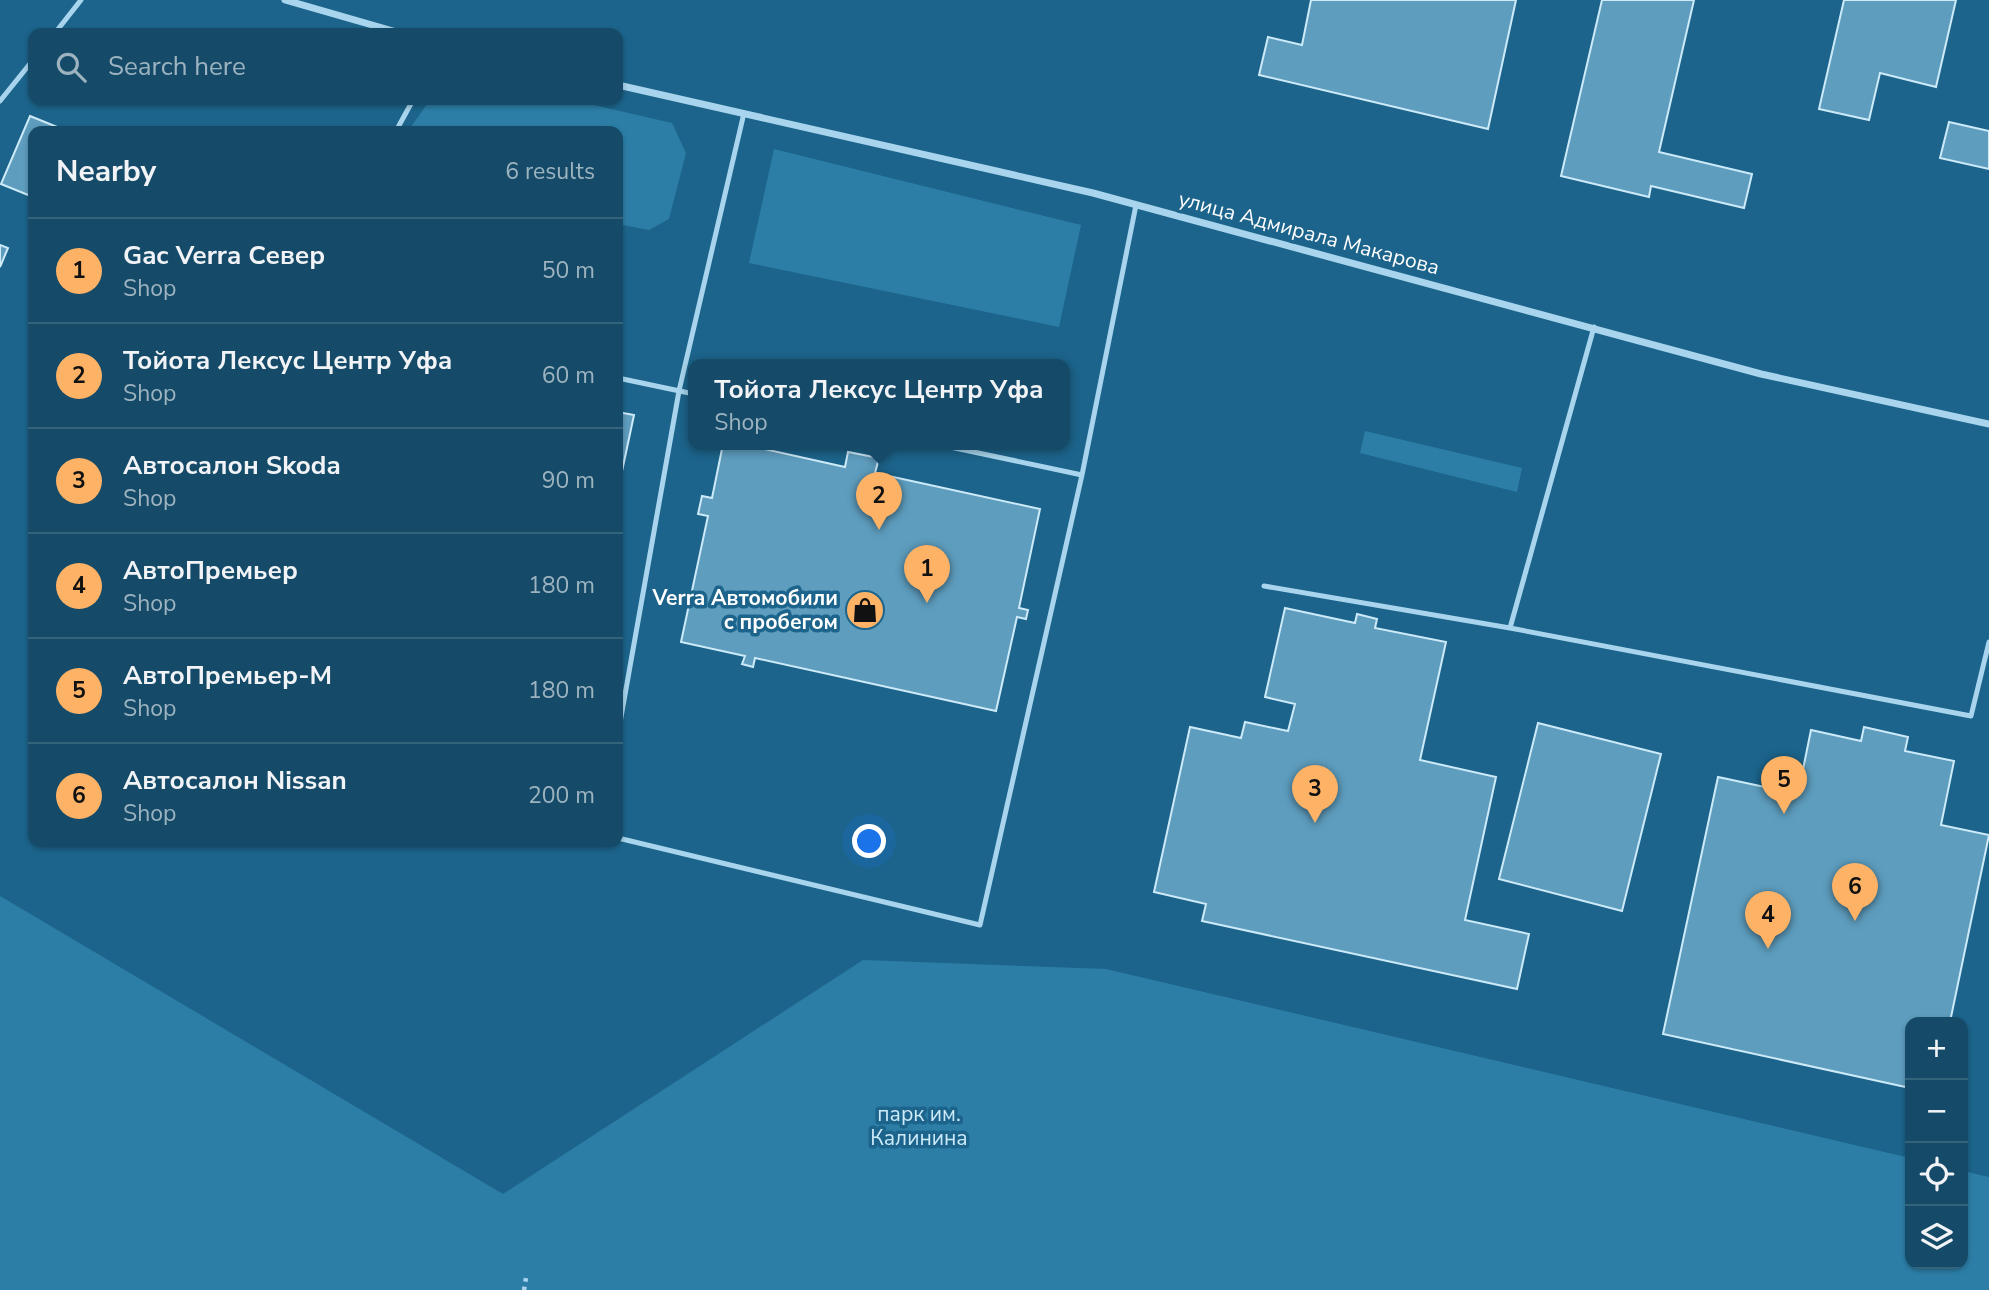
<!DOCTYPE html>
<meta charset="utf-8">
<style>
:root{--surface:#154b68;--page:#225571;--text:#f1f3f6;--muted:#9db3c0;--line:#34637c;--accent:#fdb266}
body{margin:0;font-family:"Nunito Sans",sans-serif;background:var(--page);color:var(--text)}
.controls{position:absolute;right:21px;bottom:21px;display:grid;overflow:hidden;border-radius:14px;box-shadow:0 2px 5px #0004}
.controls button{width:63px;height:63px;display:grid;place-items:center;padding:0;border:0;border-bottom:2px solid var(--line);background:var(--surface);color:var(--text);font:35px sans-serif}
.you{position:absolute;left:870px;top:842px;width:24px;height:24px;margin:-18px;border:5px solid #fff;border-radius:50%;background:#1a73e8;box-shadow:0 0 0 10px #1a73e833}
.badge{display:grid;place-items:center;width:46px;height:46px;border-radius:50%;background:var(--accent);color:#111;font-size:23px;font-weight:700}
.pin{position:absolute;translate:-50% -58px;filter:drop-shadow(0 2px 4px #0008)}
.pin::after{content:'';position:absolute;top:37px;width:24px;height:21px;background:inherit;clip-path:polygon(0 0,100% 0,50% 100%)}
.popup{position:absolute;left:688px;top:359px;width:382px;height:91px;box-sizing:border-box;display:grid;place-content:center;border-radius:14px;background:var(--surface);filter:drop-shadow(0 2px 5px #0005);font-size:23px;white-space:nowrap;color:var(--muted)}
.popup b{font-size:26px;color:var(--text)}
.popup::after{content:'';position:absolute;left:50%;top:100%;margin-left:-14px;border:14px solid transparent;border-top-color:var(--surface)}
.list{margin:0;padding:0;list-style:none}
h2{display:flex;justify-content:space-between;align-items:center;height:91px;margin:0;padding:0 28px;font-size:30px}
h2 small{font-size:23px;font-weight:400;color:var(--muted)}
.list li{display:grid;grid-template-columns:46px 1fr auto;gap:21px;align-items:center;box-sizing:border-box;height:105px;padding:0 28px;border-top:2px solid var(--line)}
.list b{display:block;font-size:26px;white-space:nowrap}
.list p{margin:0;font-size:23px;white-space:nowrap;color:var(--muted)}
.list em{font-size:23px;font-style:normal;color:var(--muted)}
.icon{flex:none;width:38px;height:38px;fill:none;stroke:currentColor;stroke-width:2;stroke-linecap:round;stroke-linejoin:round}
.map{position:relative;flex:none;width:1989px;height:1290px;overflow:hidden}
.search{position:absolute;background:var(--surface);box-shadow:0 2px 5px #0004;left:28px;top:28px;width:595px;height:77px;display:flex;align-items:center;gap:18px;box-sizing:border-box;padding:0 24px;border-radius:14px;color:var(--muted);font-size:26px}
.panel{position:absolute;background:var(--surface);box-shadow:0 2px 5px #0004;left:28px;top:126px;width:595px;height:721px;border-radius:14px}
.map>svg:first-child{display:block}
.green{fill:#2c7ea7}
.building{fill:#5e9dbe;stroke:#cdeaf9;stroke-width:2}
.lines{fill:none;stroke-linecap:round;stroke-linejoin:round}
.path{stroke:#a8d5ed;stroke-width:4.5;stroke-dasharray:3.5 5;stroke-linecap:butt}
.lane{stroke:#a8d5ed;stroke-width:5}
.street{stroke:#a8d5ed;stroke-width:7}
.labels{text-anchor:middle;stroke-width:7;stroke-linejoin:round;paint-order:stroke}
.street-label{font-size:21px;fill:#fff;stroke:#1c648b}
.poi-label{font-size:21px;font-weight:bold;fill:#fff;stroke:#1c648b;text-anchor:end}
.park-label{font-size:21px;fill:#cdeaf9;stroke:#1c648b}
</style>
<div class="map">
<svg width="1989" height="1290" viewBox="0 0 1989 1290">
<rect width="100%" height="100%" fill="#1c648b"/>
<path class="green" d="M430,100h142l100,23 14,30 -17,66 -20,11 -31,-6v-93h-210z
M774,149l307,76 -22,102 -310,-64z
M1365,431l157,37 -5,24 -157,-39z
M0,896l503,298 360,-234 243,9 804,189v106h53v-93l26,6v113h-1989z"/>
<path class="building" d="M1311,0h205l-28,129 -229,-54 9,-38 34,8z
M1602,0h92l-35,152 93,22 -8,34 -93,-22 -2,11 -88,-21z
M1844,0h112l-20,87 -56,-14 -11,47 -50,-11z
M30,116l37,15h-34v66l-32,-13z
M1949,122l40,9v38l-49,-11z
M0,245l8,3 -8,19z
M618,412l16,3 -16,75z
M723,444h19l103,23 3,-15 31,6 -4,15 165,36 -21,99 9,2 -2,9 -9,-2 -21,94 -241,-53 -2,9 -11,-3 3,-8 -64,-14 27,-126 -10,-2 4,-18 10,2z
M1285,608l70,15 2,-9 20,5 -2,9 71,14 -26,118 76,17 -31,143 64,14 -12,55 -315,-68 4,-17 -52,-12 36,-165 51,11 4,-16 43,9 7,-27 -30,-7z
M1538,723l123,31 -39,157 -123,-32z
M1864,727l44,10 -3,14 49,10 -13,64 48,10 -39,187h-40v66l-247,-54 55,-257 80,17 13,-64 50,11z"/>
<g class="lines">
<path class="path" d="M524,1290l2,-12"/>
<path class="lane" d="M55,33l26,-33
M0,101l33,-41
M396,131l17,-31
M618,378l76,16
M936,444l146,31
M1264,586l246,42 461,88 18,-74
M1510,628l84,-301
M618,734l61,-343 65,-278
M618,838l362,87 102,-450 54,-270"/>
<path class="street" d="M285,0l115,33
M618,85l475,108 668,181 228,50"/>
</g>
<defs>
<symbol id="shop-disc" viewBox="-11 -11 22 22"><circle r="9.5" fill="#fdb266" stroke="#1c648b"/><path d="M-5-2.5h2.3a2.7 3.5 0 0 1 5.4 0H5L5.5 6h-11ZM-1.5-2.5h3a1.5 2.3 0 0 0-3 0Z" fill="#111"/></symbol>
</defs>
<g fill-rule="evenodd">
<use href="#shop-disc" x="843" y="588" width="44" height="44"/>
</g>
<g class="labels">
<g class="street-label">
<text transform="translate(1309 233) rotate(15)" y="7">улица Адмирала Макарова</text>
</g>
<g class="poi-label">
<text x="838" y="605">Verra Автомобили<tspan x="838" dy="24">с пробегом</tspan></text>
</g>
<g class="park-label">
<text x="919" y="1121">парк им.<tspan x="919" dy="24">Калинина</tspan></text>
</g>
</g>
</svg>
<div class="controls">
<button>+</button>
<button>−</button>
<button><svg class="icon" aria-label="locate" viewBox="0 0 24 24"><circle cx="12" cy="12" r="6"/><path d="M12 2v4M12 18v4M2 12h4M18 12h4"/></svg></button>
<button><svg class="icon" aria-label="layers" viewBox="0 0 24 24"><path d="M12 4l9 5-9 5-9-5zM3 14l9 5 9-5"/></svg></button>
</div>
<div class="you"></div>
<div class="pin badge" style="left:927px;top:603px">1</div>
<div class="pin badge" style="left:879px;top:530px">2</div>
<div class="popup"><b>Тойота Лексус Центр Уфа</b>Shop</div>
<div class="pin badge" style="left:1315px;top:823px">3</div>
<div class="pin badge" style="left:1768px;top:949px">4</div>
<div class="pin badge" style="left:1784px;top:814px">5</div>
<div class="pin badge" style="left:1855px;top:921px">6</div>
<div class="search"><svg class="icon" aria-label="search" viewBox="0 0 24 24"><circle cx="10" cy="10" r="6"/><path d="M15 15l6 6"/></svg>Search here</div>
<section class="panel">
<h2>Nearby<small>6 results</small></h2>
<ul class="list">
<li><span class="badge">1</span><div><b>Gac Verra Север</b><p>Shop</p></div><em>50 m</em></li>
<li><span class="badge">2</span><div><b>Тойота Лексус Центр Уфа</b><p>Shop</p></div><em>60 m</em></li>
<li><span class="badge">3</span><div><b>Автосалон Skoda</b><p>Shop</p></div><em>90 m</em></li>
<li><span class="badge">4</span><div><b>АвтоПремьер</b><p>Shop</p></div><em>180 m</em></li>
<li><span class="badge">5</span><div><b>АвтоПремьер-М</b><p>Shop</p></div><em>180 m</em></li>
<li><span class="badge">6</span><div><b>Автосалон Nissan</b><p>Shop</p></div><em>200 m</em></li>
</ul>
</section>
</div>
